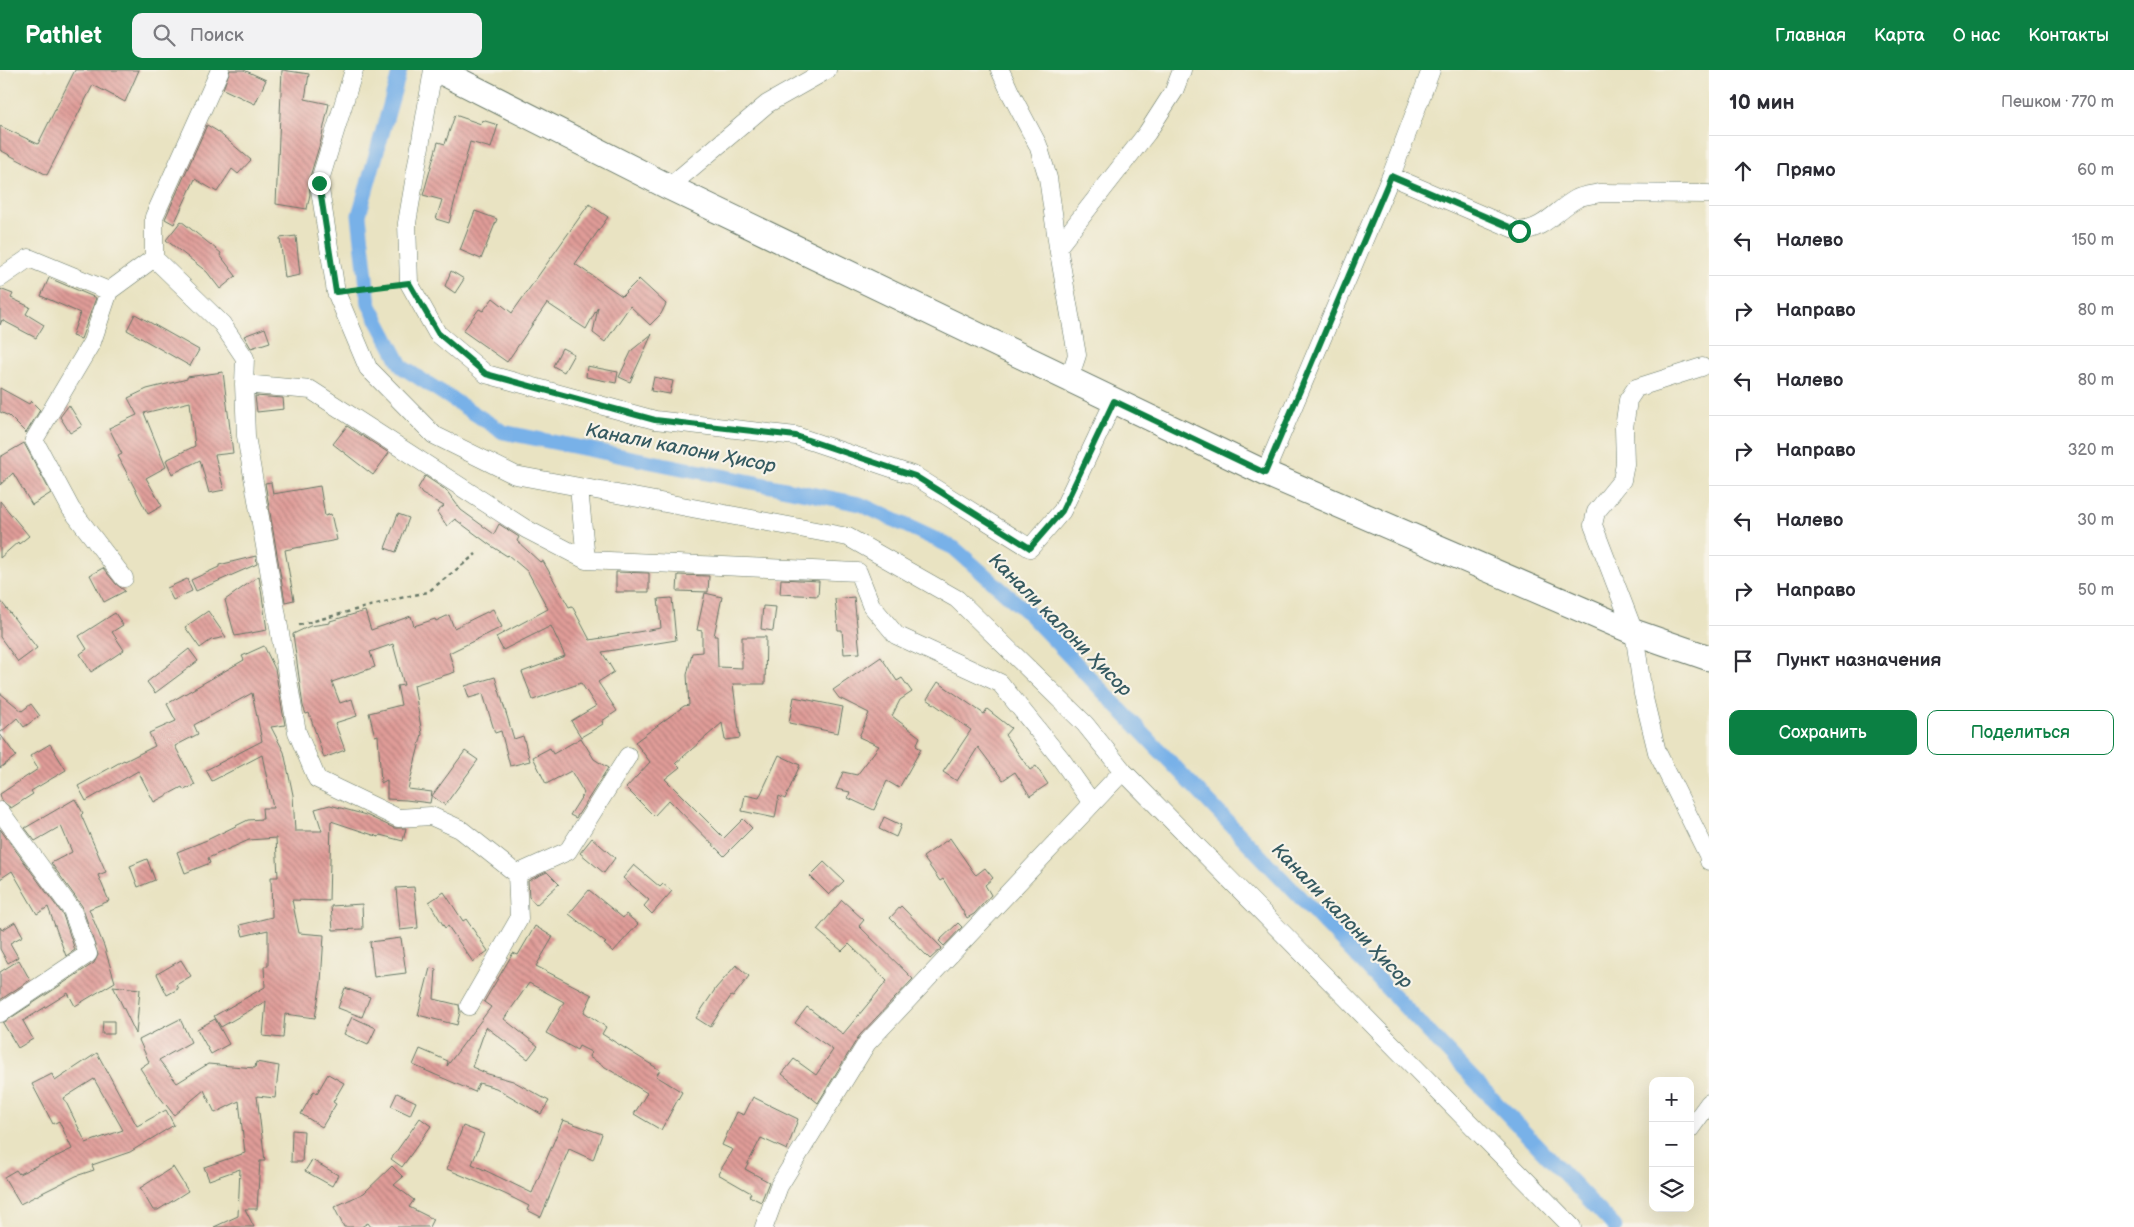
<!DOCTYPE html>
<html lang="ru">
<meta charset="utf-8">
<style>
:root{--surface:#fff;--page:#f2f2f3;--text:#2b2b33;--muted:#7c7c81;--line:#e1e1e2;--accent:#0b8043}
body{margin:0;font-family:"Balsamiq Sans",sans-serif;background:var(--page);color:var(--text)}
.controls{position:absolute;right:15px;bottom:15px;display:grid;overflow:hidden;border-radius:10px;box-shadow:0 5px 20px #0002}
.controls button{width:45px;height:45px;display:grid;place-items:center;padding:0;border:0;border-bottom:1px solid var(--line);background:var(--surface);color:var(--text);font:25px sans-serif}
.stop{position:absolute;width:15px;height:15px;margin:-11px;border:4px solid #0b8043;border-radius:50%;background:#fff}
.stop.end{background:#0b8043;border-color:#fff;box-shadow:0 1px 5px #0008}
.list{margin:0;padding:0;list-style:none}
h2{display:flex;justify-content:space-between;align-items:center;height:65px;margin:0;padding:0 20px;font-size:21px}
h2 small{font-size:16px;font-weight:400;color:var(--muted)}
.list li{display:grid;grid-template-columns:32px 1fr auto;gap:15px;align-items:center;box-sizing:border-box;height:70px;padding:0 20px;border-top:1px solid var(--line)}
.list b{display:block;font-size:19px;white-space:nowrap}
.list em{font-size:16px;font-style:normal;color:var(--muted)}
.actions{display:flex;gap:10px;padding:15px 20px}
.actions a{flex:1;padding:11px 0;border:1px solid var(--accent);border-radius:10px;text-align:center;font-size:18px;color:var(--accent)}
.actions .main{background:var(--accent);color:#fff}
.icon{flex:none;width:28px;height:28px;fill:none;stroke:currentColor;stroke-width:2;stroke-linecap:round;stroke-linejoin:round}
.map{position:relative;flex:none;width:1709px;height:1157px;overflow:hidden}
header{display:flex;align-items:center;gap:30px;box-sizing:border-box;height:70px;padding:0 25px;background:var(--accent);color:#fff}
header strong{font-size:24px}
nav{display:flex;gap:28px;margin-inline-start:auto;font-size:18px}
.search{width:350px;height:45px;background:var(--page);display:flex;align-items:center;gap:12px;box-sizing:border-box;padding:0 18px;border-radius:10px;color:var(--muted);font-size:19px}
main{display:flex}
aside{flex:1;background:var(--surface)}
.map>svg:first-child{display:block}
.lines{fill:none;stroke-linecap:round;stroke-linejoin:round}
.canal{stroke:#78b1e8;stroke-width:15}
.building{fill:url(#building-back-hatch);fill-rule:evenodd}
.street-casing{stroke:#676;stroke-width:19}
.secondary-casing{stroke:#676;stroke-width:27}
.path{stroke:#676;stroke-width:2.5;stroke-dasharray:4 4;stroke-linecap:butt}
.street{stroke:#fff;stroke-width:18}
.secondary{stroke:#fff;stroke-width:25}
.route{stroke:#0b8043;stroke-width:6}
.labels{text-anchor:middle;stroke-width:4.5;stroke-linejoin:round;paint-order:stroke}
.water-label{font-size:19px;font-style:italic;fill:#355a61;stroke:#f7f3e8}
</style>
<header>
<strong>Pathlet</strong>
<div class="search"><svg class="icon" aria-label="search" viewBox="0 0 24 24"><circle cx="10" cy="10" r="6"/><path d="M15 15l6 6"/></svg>Поиск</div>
<nav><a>Главная</a><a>Карта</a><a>О нас</a><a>Контакты</a></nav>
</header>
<main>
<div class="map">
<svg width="1709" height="1157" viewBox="0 0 1709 1157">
<defs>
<pattern id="building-back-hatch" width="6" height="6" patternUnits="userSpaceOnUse" patternTransform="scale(1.25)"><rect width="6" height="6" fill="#e09c98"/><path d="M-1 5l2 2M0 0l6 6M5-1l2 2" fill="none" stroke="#b5807d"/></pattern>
</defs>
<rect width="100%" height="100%" fill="#f7f3e8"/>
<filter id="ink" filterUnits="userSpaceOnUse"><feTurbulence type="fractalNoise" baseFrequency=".02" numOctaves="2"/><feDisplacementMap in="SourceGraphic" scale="10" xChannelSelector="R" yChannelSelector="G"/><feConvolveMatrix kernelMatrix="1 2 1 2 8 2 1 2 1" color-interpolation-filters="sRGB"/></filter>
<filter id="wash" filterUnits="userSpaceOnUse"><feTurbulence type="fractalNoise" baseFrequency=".0096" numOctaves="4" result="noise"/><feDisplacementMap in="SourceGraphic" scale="20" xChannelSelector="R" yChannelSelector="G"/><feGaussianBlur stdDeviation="1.12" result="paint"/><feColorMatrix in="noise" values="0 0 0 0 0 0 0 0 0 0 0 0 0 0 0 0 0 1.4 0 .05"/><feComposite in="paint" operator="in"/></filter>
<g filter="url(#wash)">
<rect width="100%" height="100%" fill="#e9e3c2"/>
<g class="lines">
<path class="canal" d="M400,0l-41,145 10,89 33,63 101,65 357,72 94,44 74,65 587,614"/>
</g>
<g id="blocks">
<path class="building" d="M75,0h64l-14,32 -32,-17 -46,90 -47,-25v-24l38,18z
M230,0h14l22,10 -11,24 -32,-15z
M282,0l27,4 -4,25 24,5 -8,36 -12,40 1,14 -3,15 -31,-5z
M455,45l26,9 1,-4 16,5 -7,23 -21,-6 -21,81 -13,-4 6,-19 -19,-5 15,-53 7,2z
M207,55l10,6 34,29 -13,14 -6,-5 -15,23 -22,-13 -21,45 -9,-5z
M589,134l19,13 -33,47 47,32 17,-17 27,25 -5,10 -11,11 -20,-19 -25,36 -12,-9 5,-26 -12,22 -39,-26 -40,59 -44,-31 16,-22 4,2 10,-13 19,15z
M475,141l22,8 -16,40 -21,-9z
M181,151l40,32 -1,2 16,21 -16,13 -13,-17 -41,-32z
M296,166l4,39 -15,3 -5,-40z
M451,201l13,8 -9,14 -10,-7z
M49,208l47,20 -15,41 -9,-3 8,-23 -39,-17z
M0,219l13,5 -2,4 19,9 -4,7 18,11 -8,13 -34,-18 -2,5z
M135,244l64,36 -9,16 -63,-36z
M265,258l5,14 -19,6 -7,-12z
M652,264l-22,48 -11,-5 13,-27z
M562,278l12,6 -10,18 -11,-6z
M587,296l31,6 -2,11 -30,-6z
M223,302l10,81 -18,2 9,35 -15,3 -9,-33 -28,14 -6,-14 29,-14 -5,-44 -46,11 22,54 -20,11 16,28 -14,8 -30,-58 4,-2 -13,-26 28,-13 -9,-17 19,-9 40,-10v-2z
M654,307l19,4 -3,13 -19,-3z
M0,318l29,16 2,-3 9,9 -14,23 -17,-17 -9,-4z
M255,326l28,2 1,11 -27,3z
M69,335l13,21 -12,7 -10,-16z
M347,356l42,27 -16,22 -40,-31z
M24,373l27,50 -19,12 -19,-32 -13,12v-28z
M425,406l21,14 15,20 33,24 5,-10 20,13 -2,4 23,21 3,-1 26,46 3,-1 18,34 71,-12 -3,-29 14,-1 4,42 -74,12 12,20 -16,10 19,29 -15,10 1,3 -22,13 -10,-16 25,-15 -15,-23 -48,17 -11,-28 43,-16 -14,-30 -48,24 -7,-13 52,-28 -20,-37 -20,-17 -1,1 -17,-11 -35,-26 -8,7 -10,-14 7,-6 -22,-12 -4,-6z
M271,412l2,12 47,-8 5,30 6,-2 6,26 -52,10 9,50 -9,2 -20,-119z
M0,431l29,35 -10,8 -1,-2 -18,16z
M398,444l11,4 -13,34 -11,-4z
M256,486l1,8 -61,27 -5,-11 28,-13v-2z
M103,498l13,16 9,7 -21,11 -14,-27z
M616,502l33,1v19h-33z
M678,505l31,1 -1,16 -31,-1z
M259,506l8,54 -32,6 -10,-36z
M187,509l5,12 -19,9 -6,-12z
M781,509l38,2 -1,15 -38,-2z
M705,523l17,4 -8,39h3l1,31 24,1v-31h24l-1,47h-32l7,54 -15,2 -3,-17 -46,40 4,4 -15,12 59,59 19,-19 9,9 -28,28 -55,-56 -15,16 -28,-28 24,-26 -15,-20 49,-36 5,-1 -2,-30 5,-22 10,-1v-21l-5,-1z
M854,527l6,56 -16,1 -2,-24h-4l-3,-31z
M0,530l37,48 -19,14 -18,-25z
M763,536l13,1 -3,24 -12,-2z
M493,539l9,18 -53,26 6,19 -41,13 8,49 -14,55 24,3 -2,11 -24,-3 -19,-1v-19l-6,3 -3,-48 -3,1 -6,-23 32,-8 -4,-19 7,-1 -11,-41 -23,8 5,15 -43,15 8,21 12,-4 5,17 -22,7 10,27 -21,8 -15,-45 -3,1 -3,-8 -10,-72 17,-8 20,-3v-2l35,-10 6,19 40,-14 3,10 21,-7 1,2 13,-6 5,13z
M208,541l18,26 -15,3 -11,8 -15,-21z
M115,543l8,12 -11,7 12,18 -33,22 -11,-18 7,-5 -8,-13z
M264,576l11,23 10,56 -14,2 13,25 9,43 2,36h27l-7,-22 15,-4 36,10 28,13h12l-3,13 -23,-6 -1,2 -48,-16 -2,80 -37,-1 7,33 25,2 -3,47 -6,36 -30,-4 -2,24 -20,-2 3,-35 -45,26 -7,-11 51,-29 -1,-21h4v-36l-25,6 -3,-11 32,-8 -1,-40h7l-2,-39 -27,2 -41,18 2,5 -25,10 -8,-21 30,-12 41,-20 15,-1 -1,-11h11l-11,-53 -50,26 -6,-11 56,-29 -10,-48 -58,32 4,9 -23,12 20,39 -11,5 -2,-3 -28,15 -16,-31 -52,30 -8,-15 46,-26 1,1 30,-15 -6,-13 27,-12 -9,-17 77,-44 -2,-4z
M189,579l9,12 -43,32 -8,-11z
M881,587l16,24 5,-3 10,14 -12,8 -8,16 28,21 -4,9 5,3 -22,39 -12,-7 -13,29 -26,-12 2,-6 -14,-3 7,-17 14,3 22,-29 -20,-9 10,-24 -30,-15 -6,-8z
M495,607l19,62 9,-3 7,25 -20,5 -9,-35 -6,2 -12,-39 -14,4 -4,-12z
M938,612l46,32 3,-5 24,19 -6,7 25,35 6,-4 12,18 -18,12 -15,-24 -12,8 -25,-33 -21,34 -14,-9 28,-42 -44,-31z
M0,623l22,18 9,-7 9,12 -16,11 -7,-9 -17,15z
M794,627l49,10 -5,26 -49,-10z
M0,664l16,22 -16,12z
M581,668l13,21 14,9 -32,50 -6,-3 14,-22 -13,-22 -25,13 -13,-27 17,-9 3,6z
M50,674l16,26 -35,21 2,3 -22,14 -9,-7 -2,-7 38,-25 -8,-13z
M465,681l13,9 -33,45 -13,-9z
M779,685l21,10 -15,34 -6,-3 -4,22 -33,-7 3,-16 14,3z
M75,729l8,14 -2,2 25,57 -8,3 11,26 -20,8 15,37 11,36 -40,24 -7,-13 -45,28 10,18 -15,9 -15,-25 91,-60 4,-8 -16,-49 -31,-43 21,-11 -11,-26 -26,15 -10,-13z
M884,747l17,8 -5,12 -17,-8z
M0,759l63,86 12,35 -9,6 -18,-49 -11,7 -25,-43 -12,8z
M592,768l23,20 -11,15 -24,-20z
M950,768l24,35 2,2 9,-7 8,10 -8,7 6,10 -17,19 -7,4 -24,-39 -3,2 -17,-24z
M147,789l8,21 -17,7 -8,-21z
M824,792l20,19 -15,14 -19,-19z
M634,795l26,22 3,-3 9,7 -20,23 -8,-8 5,-6 -26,-22z
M547,802l12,12 -23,21 -7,-8 -1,-16z
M414,817l4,41 -18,2 -4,-42z
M589,820l34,28 3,-4 12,10 -25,28 -9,-8 2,-1 -37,-29z
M444,822l19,29 3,-2 22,32 -15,11 -25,-36 -3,2 -16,-26z
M842,830l22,20 -5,6 54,53 -54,57 -41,67 -36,-29 12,-15 22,16 17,-25 -38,-27 12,-16 36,27 44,-53 -38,-37 -7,7 -25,-21z
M362,834l1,25 -30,1 -2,-24z
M901,836l41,42 -12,11 -40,-41z
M15,852l8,14 -13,7 8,14 -10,6 -8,-14v-22l2,3z
M958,853l4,4 -18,19 -5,-5z
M535,856l18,11 -17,29 56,29 -8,17 22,15 -4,7 58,36 -4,6 26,16 -21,38 -27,-16 13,-21 -58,-36 2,-5 -12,-6 -2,4 -31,-17 18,-31 -35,-19 -25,36 34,27 -10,13 -42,-32 -14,40 16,7 25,7 36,20 -8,13 -45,-26 -17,-5 -4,9 -62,-27 7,-16 28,12 -1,5 44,-59 -7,-5 29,-49 5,2z
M401,868l5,35 -32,4 -4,-35z
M19,890l11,20 -30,20v-28z
M181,890l10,16 -15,9 2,4 -11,6 -10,-21z
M736,895l13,11 -16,21 -2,-1 -21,31 -14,-9 20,-30z
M430,898l6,1 -2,30 25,6 1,7 -3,13 -39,-10z
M113,916l27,3 -4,45z
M345,918l25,9 -8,20 -24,-9z
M352,947l24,11 -8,17 -24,-11z
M180,949l11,23 -32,18 18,23 31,-19 47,4 1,-6 23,4 -4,32 -18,-2 8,65h-5l-3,48h-12l9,18h-40l24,-11 2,-47 -31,11 -5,-13 41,-14 -6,-52 -24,12 -11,-23 -30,25 -19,-24 -15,-23 9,-6 -10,-22z
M215,949l14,25 -18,10 -14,-25z
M103,951h11v13h-12z
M97,983l40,73 29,-16 8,15 -44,27 -38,13 2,5 -18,6 -56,28 -16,-27 12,-7 3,4 53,-25 -13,-28 -6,3 -21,-40 20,-10 3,7zM94,1009l29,51 -37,13 -22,-45z
M328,1004l16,9 -11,19 3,2 -14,23 -21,-13 13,-23 3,2z
M397,1023l19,9 -6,13 -19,-9z
M753,1027l45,22 -11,31 -26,-12 -16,31 24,13 -8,20 -12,-6 2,-3 -33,-19 15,-24 -11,-5 15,-33 7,3z
M420,1048l11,8 -29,41 -11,-8z
M563,1050l39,14 -9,26 -24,-11 -28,68 -14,-7 2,-4 -24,-12 -58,-25 16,-43 21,8 -12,30 60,29z
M292,1060l12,1 -2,31h-11z
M312,1090l26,15 -6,11 -27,-15z
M392,1096l11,11 -9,8 20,15 -5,7 24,12 -4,8h-58l-3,-4 -7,4h-17l-10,-20 30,-14z
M173,1097l15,24 -30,19h-5l-13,-22z"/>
</g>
</g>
<g filter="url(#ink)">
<use href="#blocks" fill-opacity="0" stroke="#676" stroke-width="1"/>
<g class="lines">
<defs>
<path id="street" d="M220,0l-66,147v41l68,66 23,34 -1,26
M354,0l-35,113 17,109 32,76 66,67 81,40 333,62 109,62 128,125 38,47
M433,0l-26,153 2,60 28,50 49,41 169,46 141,16 119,40 115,72 32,-37 52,-110
M1000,0l11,24 27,51 10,33 10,69
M1391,106l128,55c25,-1 37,-21 57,-32 7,-4 16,-4 23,-6l110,1
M669,117l98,-83 60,-34
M0,208l29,-20 80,33
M1702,297l-66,21 -8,12 -4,28 1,36 -3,16 -26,32 -3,13 41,107 9,62 14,58 51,103 1,6
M1069,309l8,-24 -19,-108 89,-114 27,-42 8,-21
M1265,403l126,-297 40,-106
M579,418l7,72
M124,508l-53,-69 -37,-69 58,-98 17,-51 45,-33
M628,686l-60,95 -51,23 -57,-45 -29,-13 -33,2 -81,-39 -20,-47 -51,-296 -2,-52 67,6 215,139 60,31 272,12 13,33 25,30 104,48 61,76 31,44
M0,741l72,99 16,44 -88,59
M469,936l50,-87 -2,-45
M1690,1059l19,-26
M764,1157l15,-41 88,-143 256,-272 449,456"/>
<path id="secondary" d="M438,0l231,117 596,286 369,159 75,26"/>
</defs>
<use href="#street" class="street-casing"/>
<use href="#secondary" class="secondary-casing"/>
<path class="path" d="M351,220l42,-5
M299,555l97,-26 32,-7 48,-38"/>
<use href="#street" class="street"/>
<use href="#secondary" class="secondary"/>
</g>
</g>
<g class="lines" filter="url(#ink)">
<path class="route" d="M319,113l17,109 73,-9 29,50 48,41 169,46 141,16 119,40 115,72 32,-37 52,-110 151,72 126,-297 128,55"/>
</g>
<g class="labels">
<g class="water-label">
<text transform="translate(681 377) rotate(11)" y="7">Канали калони Ҳисор</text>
<text transform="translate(1061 554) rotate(45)" y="7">Канали калони Ҳисор</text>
<text transform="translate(1343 845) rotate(46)" y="7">Канали калони Ҳисор</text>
</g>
</g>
</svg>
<div class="controls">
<button>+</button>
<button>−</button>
<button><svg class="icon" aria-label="layers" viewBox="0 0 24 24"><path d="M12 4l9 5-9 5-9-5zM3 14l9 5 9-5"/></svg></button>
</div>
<div class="stop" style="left:1519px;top:161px"></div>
<div class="stop end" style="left:319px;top:113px"></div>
</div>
<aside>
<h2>10 мин<small>Пешком · 770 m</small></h2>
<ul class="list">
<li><svg class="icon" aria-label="ahead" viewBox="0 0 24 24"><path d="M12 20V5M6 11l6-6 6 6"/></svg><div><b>Прямо</b></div><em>60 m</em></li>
<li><svg class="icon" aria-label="left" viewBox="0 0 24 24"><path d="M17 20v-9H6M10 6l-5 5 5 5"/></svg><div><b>Налево</b></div><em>150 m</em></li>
<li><svg class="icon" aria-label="right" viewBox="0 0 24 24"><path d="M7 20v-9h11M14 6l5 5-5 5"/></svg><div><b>Направо</b></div><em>80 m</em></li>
<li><svg class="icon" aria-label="left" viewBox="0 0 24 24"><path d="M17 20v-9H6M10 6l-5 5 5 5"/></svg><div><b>Налево</b></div><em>80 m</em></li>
<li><svg class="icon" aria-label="right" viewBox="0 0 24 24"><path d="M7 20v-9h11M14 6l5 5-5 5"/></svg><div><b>Направо</b></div><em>320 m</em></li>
<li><svg class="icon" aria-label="left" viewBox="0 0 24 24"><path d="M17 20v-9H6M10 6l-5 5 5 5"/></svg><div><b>Налево</b></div><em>30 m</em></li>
<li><svg class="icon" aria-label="right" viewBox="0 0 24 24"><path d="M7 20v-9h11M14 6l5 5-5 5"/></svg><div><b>Направо</b></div><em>50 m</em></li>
<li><svg class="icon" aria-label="arrive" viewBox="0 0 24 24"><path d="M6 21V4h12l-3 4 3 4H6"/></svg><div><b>Пункт назначения</b></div></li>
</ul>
<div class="actions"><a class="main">Сохранить</a><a>Поделиться</a></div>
</aside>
</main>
